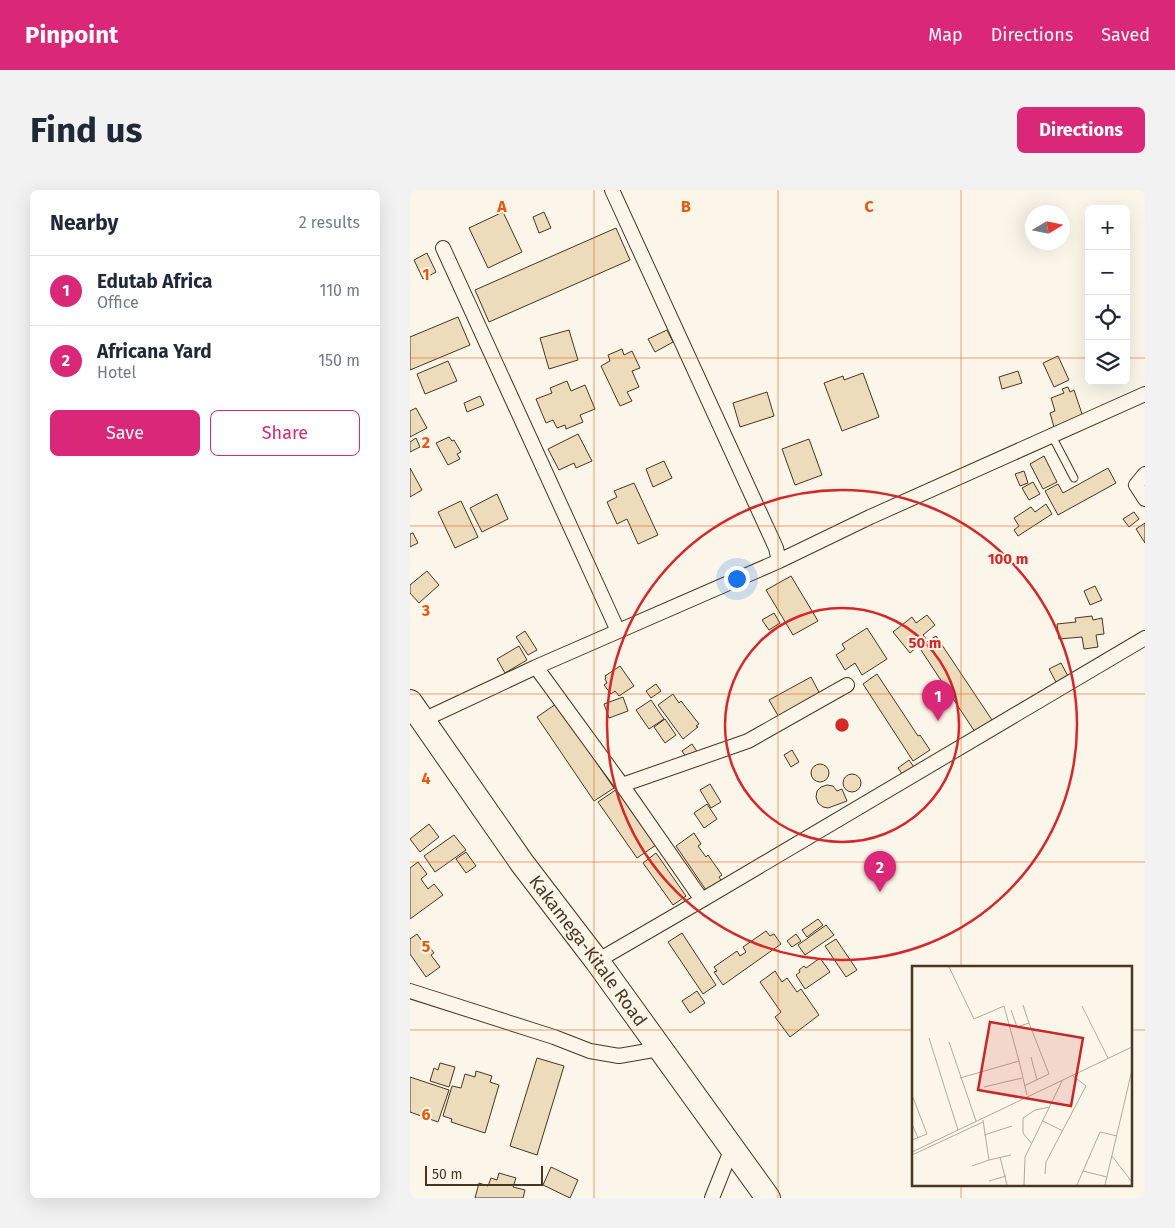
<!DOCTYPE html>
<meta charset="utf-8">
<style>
:root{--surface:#fff;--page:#f2f2f3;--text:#1f2937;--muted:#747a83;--line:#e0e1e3;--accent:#db2777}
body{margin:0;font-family:"Fira Sans",sans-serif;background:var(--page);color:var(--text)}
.controls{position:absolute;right:15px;top:15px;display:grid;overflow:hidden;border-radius:8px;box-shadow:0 5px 20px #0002}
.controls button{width:45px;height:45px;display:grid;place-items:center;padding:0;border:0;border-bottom:1px solid var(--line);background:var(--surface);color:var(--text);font:25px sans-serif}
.compass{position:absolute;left:615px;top:15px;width:45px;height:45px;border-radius:50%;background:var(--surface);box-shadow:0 5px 20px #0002;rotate:80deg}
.scale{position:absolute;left:15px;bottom:12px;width:118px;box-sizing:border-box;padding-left:5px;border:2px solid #4a3520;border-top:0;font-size:14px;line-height:18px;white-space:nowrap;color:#4a3520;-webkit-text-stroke:4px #fbf6e9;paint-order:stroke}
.you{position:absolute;left:326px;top:388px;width:18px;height:18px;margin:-12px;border:4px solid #fff;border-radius:50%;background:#1a73e8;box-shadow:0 0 0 8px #1a73e833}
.badge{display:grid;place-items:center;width:32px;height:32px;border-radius:50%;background:var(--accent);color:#fff;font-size:16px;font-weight:700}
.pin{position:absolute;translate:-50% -41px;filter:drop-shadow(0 1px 2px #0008)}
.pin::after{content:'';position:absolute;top:26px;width:18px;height:15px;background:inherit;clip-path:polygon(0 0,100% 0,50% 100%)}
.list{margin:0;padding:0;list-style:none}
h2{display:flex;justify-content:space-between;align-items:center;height:65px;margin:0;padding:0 20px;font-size:21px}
h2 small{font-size:16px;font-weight:400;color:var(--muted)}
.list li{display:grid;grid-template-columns:32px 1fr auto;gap:15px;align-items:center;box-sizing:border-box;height:70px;padding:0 20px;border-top:1px solid var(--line)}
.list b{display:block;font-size:19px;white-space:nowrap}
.list p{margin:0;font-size:16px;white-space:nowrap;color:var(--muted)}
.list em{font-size:16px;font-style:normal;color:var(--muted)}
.actions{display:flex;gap:10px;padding:15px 20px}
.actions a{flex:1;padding:11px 0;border:1px solid var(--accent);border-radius:8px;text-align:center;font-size:18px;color:var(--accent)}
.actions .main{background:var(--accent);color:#fff}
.icon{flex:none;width:28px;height:28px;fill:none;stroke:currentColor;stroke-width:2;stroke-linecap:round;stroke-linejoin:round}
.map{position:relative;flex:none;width:735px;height:1008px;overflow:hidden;border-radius:8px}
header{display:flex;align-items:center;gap:30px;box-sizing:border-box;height:70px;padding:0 25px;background:var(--accent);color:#fff}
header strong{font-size:24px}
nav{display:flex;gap:28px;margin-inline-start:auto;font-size:18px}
.intro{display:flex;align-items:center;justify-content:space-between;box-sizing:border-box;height:120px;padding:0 30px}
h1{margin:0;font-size:35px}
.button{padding:12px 22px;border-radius:8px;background:var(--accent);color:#fff;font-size:18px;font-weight:700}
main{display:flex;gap:30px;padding:0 30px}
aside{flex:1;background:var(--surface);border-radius:8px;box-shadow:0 5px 20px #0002}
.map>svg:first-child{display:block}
.building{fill:#ecdcbc;stroke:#4a3520}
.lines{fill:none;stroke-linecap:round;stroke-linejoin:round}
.service-casing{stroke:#4a3520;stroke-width:9}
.minor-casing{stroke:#4a3520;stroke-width:16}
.trunk-casing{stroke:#4a3520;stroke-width:26}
.service{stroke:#fbf6e9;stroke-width:7}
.minor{stroke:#fbf6e9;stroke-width:14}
.trunk{stroke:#fbf6e9;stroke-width:24}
.grid{fill:none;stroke:#e8590c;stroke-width:1;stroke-opacity:0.55}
.ring{fill:none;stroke:#d62828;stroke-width:2.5}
.labels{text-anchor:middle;stroke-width:4;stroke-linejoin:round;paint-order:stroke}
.street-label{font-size:18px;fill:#4a3520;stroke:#fbf6e9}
.inset-road{fill:none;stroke:#b4a999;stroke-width:1}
.view{fill:#c62828;fill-opacity:0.15;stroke:#c62828;stroke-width:2.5}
.inset-edge{fill:none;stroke:#4a3520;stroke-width:2.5}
.grid-label{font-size:16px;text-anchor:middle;font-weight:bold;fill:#e8590c;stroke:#fbf6e9;stroke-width:4;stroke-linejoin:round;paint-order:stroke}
.centre{fill:#d62828;stroke:#fbf6e9;stroke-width:2.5}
.ring-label{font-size:15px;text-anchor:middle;font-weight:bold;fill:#d62828;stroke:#fbf6e9;stroke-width:4;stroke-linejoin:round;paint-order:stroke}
</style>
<header>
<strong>Pinpoint</strong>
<nav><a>Map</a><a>Directions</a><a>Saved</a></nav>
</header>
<div class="intro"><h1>Find us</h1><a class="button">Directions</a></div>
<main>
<aside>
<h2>Nearby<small>2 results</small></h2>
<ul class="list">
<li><span class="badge">1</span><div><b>Edutab Africa</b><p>Office</p></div><em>110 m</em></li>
<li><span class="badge">2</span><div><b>Africana Yard</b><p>Hotel</p></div><em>150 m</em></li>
</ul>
<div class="actions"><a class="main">Save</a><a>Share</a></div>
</aside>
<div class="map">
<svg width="735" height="1008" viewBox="0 0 735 1008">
<rect width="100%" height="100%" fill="#fbf6e9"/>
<path class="building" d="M93,22l19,40 -34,16 -19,-40z
M134,22l7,16 -12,5 -6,-16z
M206,38l14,32 -141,62 -14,-32z
M17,63l9,19 -13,7 -9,-19z
M48,127l12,28 -60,25v-33z
M159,140l9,30 -29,9 -9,-31z
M257,140l6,12 -18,10 -7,-13z
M212,159l2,6 8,-4 8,17 -8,3 7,16 -12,5 5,9 -12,5 -19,-40 9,-5 -2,-6z
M648,166l11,24 -15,7 -11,-24z
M38,171l9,20 -32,13 -8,-20z
M608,181l4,12 -20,6 -3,-12z
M453,183l16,44 -37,14 -18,-48 19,-7 1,4z
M157,191l4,10 14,-6 10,24 -15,6 3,7 -17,7 -1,-4 -8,3 -4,-8 -7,3 -10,-24 16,-6 -2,-5z
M658,197l2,5 4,-2 9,27 -29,10 -4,-14 5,-2 -4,-13 13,-5 -2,-4z
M357,202l7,24 -34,11 -7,-24z
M70,206l4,9 -17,7 -3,-9z
M6,218l11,20 -17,9v-26z
M168,244l14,27 -16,7 -2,-5 -15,7 -11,-21z
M39,247l3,4 2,-1 7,12 -4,2 3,5 -12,6 -12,-22z
M6,248l4,9 -10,5v-10z
M399,249l13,36 -27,10 -13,-36z
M634,266l13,26 -14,7 -13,-25z
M254,271l8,17 -19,9 -7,-18z
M0,278l12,22 -12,7z
M698,278l8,15 -58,32 -13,-24 13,-7 5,9z
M614,281l4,12 -8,3 -5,-12z
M623,292l7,12 -11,6 -7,-12z
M224,293l24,52 -20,9 -11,-25 -10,5 -10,-22 10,-5 -3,-6z
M87,304l11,25 -26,13 -12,-24z
M51,311l17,36 -23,11 -17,-36z
M636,314l6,10 -34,22 -4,-6 5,-4 -5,-8 17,-11 4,5z
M724,322l5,7 -10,8 -6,-8z
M735,333v20l-9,-14z
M3,343l5,10 -8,4v-13z
M17,381l12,14 -20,18 -9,-10v-8z
M381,386l27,45 -25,14 -27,-45z
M685,396l7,14 -12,5 -6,-14z
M364,423l6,10 -11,7 -7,-10z
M517,425l8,10 -12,10 3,4 -16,14 -17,-21 19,-15 4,6z
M682,426l1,4 9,-2 2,16 -8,1 2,12 -14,2 -2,-12 -23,2 -2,-15 19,-2 -1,-4z
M457,438l20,31 -25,16 -7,-12 -10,7 -9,-15 9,-6 -3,-5z
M115,441l12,19 -9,5 -12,-18z
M526,446l56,84 -17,12 -56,-85z
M109,456l8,14 -22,13 -8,-14z
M651,473l8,15 -12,6 -8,-15z
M210,476l14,20 -15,10 -4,-5 -4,3 -7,-9 3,-2 -2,-4 1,-1 -1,-2z
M467,484l41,62 2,-1 10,15 -17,11 -50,-77z
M401,487l10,19 -41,23 -11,-19z
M246,494l5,7 -10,7 -5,-7z
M263,504l6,9 2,-2 18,23 -3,2 2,1 -15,12 -25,-34z
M213,507l5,14 -19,7 -5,-14z
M241,510l13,19 -15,10 -13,-19z
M146,514l58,84 -20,13 -57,-84z
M255,529l11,16 -11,8 -11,-16z
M282,554l6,9 -10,7 -6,-9z
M382,560l7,12 -8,5 -7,-12z
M499,570l7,10 -11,8 -7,-10z
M401 583a9 9 0 1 1 18 0a9 9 0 1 1-18 0Z
M433 593a9 9 0 1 1 18 0a9 9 0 1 1-18 0Z
M300,594l11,18 -10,6 -11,-18z
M417,595l6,1 4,5 5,-2 5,12 -19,7 -5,-1 -5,-4 -2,-6 1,-6 4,-4z
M207,599l39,56 -19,13 -39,-56z
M297,614l10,15 -13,9 -10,-15z
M19,634l10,13 -19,15 -10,-13z
M284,643l7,11 -3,2 8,11 2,-2 14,20 -3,2 4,6 -15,10 -32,-47z
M44,645l12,15 -31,22 -11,-16z
M56,662l10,14 -10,7 -10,-14z
M246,663l30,43 -13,9 -30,-42z
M8,672l9,12 -6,5 7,10 6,-5 9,11 -33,24v-51z
M408,729l5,6 -16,12 -5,-7z
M416,735l8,10 -29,20 -7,-10z
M356,741l4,5 4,-2 7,10 -58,41 -9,-13 3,-1 -3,-4 23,-16 3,5 6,-4 -3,-5z
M272,743l34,52 -13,9 -35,-52z
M7,744l7,10 2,-2 8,11 -3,2 9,12 -14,10 -16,-23v-15z
M386,744l5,7 -9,6 -5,-6z
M426,749l21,31 -11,7 -21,-31z
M410,768l10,14 -25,17 -9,-14 4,-3 -1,-2 5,-4 2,2z
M365,781l7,11 5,-4 10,14 4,-3 18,26 -29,22 -15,-20 6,-5 -21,-30z
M287,801l8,12 -15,10 -8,-12z
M127,868l27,8 -27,89 -27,-9z
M30,873l15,4 -6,20 -19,-6 4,-13 4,2z
M66,881l16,5 -2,6 9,3 -14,48 -34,-11 1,-3 -9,-3 9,-30 9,2 4,-14 10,3z
M0,887l39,13 -11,32 -28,-10z
M141,977l27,13 -8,18 -27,-13z
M89,983l17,5 -3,9 12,3 -2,8h-48l4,-15 9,3 3,-8 6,2z"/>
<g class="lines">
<defs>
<path id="service" d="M642,246l22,42"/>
<path id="minor" d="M33,58l175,383
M735,284l-9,11 9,14
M369,371l91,-44 275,-123
M126,477l86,118 80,115 443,-262
M13,530l113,-53 243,-106 -3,-13 -164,-358
M212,595l126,-44 99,-56
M187,771l105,-61
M0,801l144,46 36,14 29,5 40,-7
M302,1008l20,-50"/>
<g id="trunk">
<path id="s1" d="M0,512l112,161 75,98 171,237"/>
</g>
</defs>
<use href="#service" class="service-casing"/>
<use href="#minor" class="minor-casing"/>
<use href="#trunk" class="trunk-casing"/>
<use href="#service" class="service"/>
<use href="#minor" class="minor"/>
<use href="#trunk" class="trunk"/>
</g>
<path class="grid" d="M184,0v1008M368,0v1008M551,0v777M0,168h679M716,168h19M0,336h735M0,504h735M0,672h735M0,840h504M721,840h14M551,994v14"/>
<g class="ring">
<circle cx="432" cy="535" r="117"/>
<circle cx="432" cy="535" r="235"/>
</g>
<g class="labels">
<g class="street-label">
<text dy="6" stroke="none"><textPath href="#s1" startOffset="306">Kakamega-Kitale Road</textPath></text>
</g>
</g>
<g transform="translate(502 776)">
<rect width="220" height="220" fill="#fbf6e9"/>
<path class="inset-road" d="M37,1l25,52 30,-13 15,55M111,39l6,18M170,40l26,52M99,44l6,17 12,-4 20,51 -25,12M17,72l29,92M37,76l27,79M119,91l6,23M48,112l59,-17 8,34M72,121l38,-9M0,129l15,39 -15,6M131,155l20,10M0,158l6,14M72,169l28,-9M120,178l-9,-11v-15l12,-8 15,-3M0,186l220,-105M0,189l71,-33M200,190l20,26M88,191l7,28M77,194l22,-5M60,200l17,-6 -6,-40M171,205l24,6M133,208l1,-12 40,-76 -13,-10M77,215l17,-5M112,219l1,-28 37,-76M165,219l23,-53 17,4M193,219l27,-115"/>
<path class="view" d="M78,56l93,16 -12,68 -93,-16z"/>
<rect width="220" height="220" class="inset-edge"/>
</g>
<g class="grid-label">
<text x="92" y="22">A</text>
<text x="276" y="22">B</text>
<text x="459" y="22">C</text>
<text x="16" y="90">1</text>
<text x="16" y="258">2</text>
<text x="16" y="426">3</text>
<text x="16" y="594">4</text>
<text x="16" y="762">5</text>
<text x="16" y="930">6</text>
</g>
<circle cx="432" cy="535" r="8" class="centre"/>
<g class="ring-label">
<text x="598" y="374">100 m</text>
<text x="515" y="458">50 m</text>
</g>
</svg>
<div class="controls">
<button>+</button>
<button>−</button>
<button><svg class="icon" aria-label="locate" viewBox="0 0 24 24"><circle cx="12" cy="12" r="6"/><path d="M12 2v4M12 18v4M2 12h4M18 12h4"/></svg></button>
<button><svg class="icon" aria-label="layers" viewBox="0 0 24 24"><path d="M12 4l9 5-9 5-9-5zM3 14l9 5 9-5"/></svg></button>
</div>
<svg class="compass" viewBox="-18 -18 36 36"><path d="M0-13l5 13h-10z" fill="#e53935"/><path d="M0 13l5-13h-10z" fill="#747a83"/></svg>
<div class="scale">50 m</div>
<div class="you"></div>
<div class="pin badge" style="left:528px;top:531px">1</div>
<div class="pin badge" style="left:470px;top:702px">2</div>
</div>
</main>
